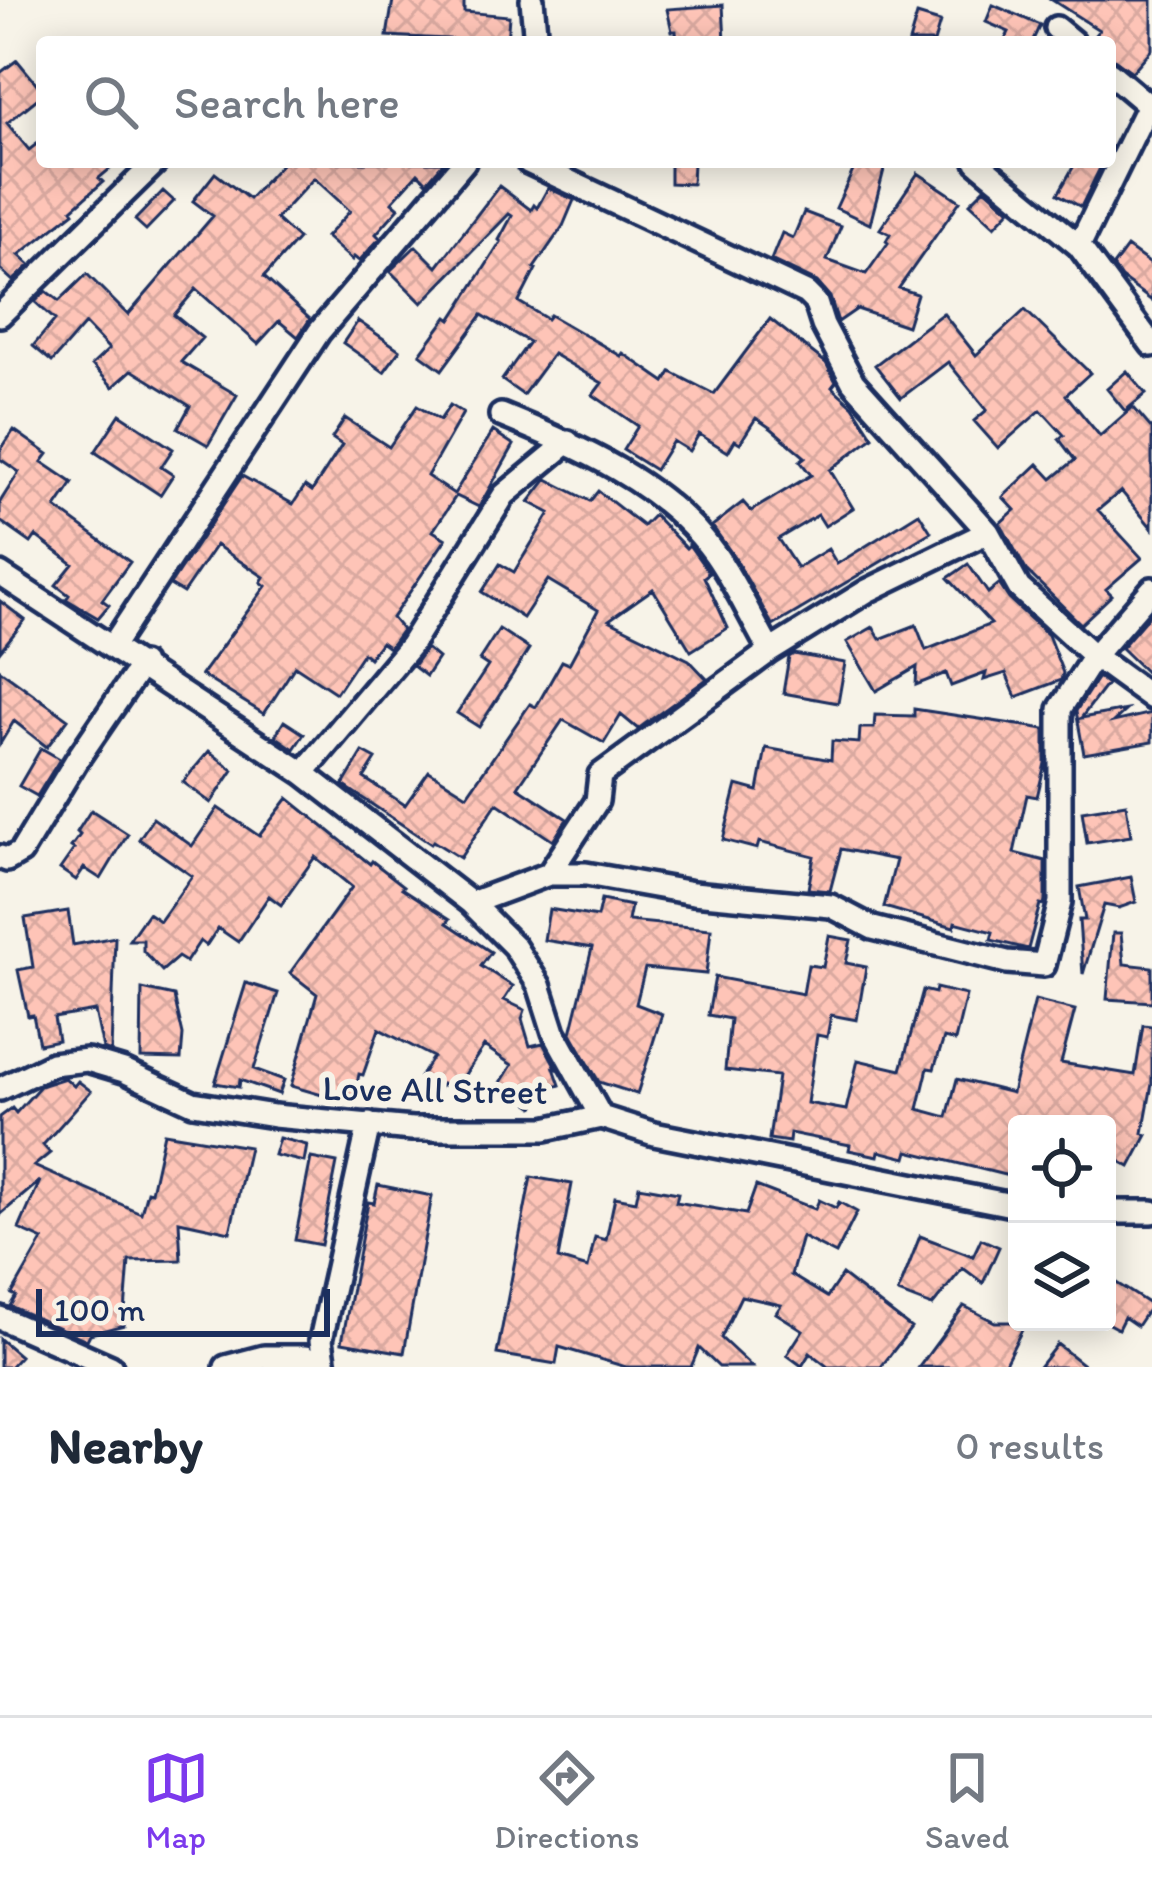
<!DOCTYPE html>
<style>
:root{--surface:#fff;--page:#f6f6f7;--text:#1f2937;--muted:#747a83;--line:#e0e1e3;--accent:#7c3aed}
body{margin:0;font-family:Itim,sans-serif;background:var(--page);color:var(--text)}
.controls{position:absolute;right:36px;bottom:36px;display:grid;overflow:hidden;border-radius:12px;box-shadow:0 6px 30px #0003}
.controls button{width:108px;height:108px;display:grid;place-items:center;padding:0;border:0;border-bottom:3px solid var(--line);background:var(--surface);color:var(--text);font:60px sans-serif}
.scale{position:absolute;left:36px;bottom:30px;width:294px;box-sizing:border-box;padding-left:12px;border:6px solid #1b2f5e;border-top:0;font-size:33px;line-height:42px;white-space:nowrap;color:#1b2f5e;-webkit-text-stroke:9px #f7f3e8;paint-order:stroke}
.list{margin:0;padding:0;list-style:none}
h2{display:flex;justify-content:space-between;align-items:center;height:156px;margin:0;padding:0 48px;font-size:51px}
h2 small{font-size:39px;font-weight:400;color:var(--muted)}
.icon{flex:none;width:66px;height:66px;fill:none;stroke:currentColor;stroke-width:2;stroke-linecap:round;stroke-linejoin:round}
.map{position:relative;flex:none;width:1152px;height:1367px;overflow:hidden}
.search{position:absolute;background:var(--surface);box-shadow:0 6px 30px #0003;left:36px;right:36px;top:36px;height:132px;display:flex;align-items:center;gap:30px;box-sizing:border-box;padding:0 42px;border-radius:12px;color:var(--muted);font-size:45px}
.sheet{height:348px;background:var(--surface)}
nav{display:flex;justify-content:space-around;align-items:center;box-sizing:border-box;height:168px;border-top:3px solid var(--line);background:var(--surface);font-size:33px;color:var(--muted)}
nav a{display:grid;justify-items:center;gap:6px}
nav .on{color:var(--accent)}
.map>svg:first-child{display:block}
.building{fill:url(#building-cross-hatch);stroke:#1b2f5e;stroke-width:3}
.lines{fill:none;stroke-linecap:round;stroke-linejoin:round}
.street-casing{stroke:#1b2f5e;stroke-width:30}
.street{stroke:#f7f3e8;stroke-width:21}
.labels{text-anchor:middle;stroke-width:12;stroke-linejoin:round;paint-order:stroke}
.street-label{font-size:36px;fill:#1b2f5e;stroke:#f7f3e8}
</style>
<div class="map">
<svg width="1152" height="1367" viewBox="0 0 1152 1367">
<defs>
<pattern id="building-cross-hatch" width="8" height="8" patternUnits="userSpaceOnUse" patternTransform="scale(3)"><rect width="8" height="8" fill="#fec4b7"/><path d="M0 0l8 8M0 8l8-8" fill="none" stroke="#d9a9a0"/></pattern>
</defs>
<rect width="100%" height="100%" fill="#f7f3e8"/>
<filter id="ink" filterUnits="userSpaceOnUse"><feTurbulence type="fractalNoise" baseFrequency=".00833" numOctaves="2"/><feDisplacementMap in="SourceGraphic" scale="24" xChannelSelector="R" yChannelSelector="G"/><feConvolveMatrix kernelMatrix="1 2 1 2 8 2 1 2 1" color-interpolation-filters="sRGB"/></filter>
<g filter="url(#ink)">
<path class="building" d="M393,0h71v12l45,4 -2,26 -120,-6z
M1052,0h100v49l-20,23 -22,-16v-14h-21l10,-12z
M723,5l2,37h-48l-1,-11h-4l-5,-22z
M993,5l47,20 -8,17h-28l5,-10 -23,-10z
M917,15l23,7 -6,20h-25z
M17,60l25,30v5l-35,28 22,27 13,-10v22h76l-19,16 4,4 -31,27 2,3 -55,43 11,10 -17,16 -13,-12v-196z
M283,162h161l-17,20 -9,-9 -26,29 7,6 -23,26 4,4 -21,23 -5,-4 -2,3 -26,-23 24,-26 -36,-33 -38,41 22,20 -34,38 46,42 -12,18 -19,-16 -21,23 -62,-55 -22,26 28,23 -21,24 56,33 -29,50 -30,-17 12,-22 -58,-36 -19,17 -21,-22 17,-16 -24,-25 -33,38 -19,-16 22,-26 -20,-18 11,-11 13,10 28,-27 41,41 85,-99 -20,-15 22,-28 34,26z
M670,162h23l-1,22 -22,-1z
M857,162h29l-16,62 -34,-16z
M1076,162h27l-22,45 -23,-13z
M918,173l42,28 -61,87 18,6 -10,32 -50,-17 -19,13 -8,-25 -13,-15 -46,-22 11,-27 11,5 11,-26 37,14 -14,34 39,14 22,-31 -2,-2 4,-7 -10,-5z
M499,186l32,24 3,-5 3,3 11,-20 26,12 -11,26 -29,42 2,1 -17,33 28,17 3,-4 71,41 2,-3 42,29 6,-10 43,22 56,-75 56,44 10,19 -4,5 21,19 20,31 -43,33 23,38 -28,18 -7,-11 -40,24 19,29 31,-19 9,15 82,-51 12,19 -158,94 -38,-68 -23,-32 31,-24 8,9 60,-36 -11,-14 5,-4 -33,-28 -16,-11 -16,25 -5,-3 -7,12 -29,-18 -10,17 -16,-10 -18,29 -32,-20 15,-24 -45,-31 9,-12 -49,-29 -30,41 -21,-15 27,-38 -47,-27 -40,55 -22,-16 27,-37 4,3 50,-78 -2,-2 13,-24 -3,-2 -87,89 -32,-32 26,-25 21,21z
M985,188l25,22 -15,16 -25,-23z
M163,191l11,10 -28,29 -11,-10z
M1127,247l25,18v36l-31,-23 -8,-12z
M1025,310l65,63 -24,22 34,41 33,-29 19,22v99l-31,-37 -23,19 44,48 -36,31 6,6 -31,29 -55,-54 -26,-47 15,-13 -12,-13 35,-33 14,15 23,-19 -16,-21 5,-4 -23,-25 -43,38 -24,-27 13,-11 -39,-48 -47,36 -26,-33 68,-52 33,42z
M358,321l42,29 -16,22 -41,-29z
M1127,371l19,23 -21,17 -18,-22z
M450,405l13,8 -36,63 27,18 39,-63 21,14 -35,62 -23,-11 -23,35 13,8 -54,79 10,12 -13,18 -8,-6 -12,16 -6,-5 -27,40 -41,-27 -31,48 -63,-39 65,-89 -5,-4 3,-5 -48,-32 -33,48 -13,-8 72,-109 51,28 12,-18 7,5 30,-46 -10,-7 13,-20 44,29 28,-41 23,14z
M120,414l53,35 -12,18 12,8 -13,20 -65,-43z
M14,430l34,24 -6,8 31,21 -17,25 74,54 -28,38 7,5 -11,13 -32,-19 3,-4 -13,-10 17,-21 -37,-28 -5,7 -31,-22v-19l19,-30 -19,-13v-8z
M547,479l43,22 8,-10 45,35 11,-11 32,33 3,-3 20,28 -5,4 24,51 -37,23 -38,-62 -44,31 80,40 18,19 -69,50 -17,-14 -17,28 -41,-23 -45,67 49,32 -14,22 -56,-38 -37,55 -27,-17 -2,3 -88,-59 20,-33 13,7 -12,19 41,27 24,-34 38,24 63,-91 6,3 26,-46 7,3 29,-54 -50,-30 -25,38 -41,-26 18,-28 14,8 36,-59 -21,-11z
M968,564l20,29 11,-9 10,15 39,36 15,38 -2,7 -45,17 -10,-24 -22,7 2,-7 -35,13 -5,-13 -30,12 1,-18 -41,24 -29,-49 26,-15 7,12 36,-14 10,25 65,-26 -43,-46z
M0,601l25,19 -25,31z
M1152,612v66l-31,-30z
M499,629l30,20 -50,78 -22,-14 31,-47 -9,-6z
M426,648l12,10 -12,18 -13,-10z
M794,654l51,9 -7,40 -55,-10 6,-36z
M0,670l68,49 -21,28 -33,-26 -14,23z
M1098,677l9,7 -26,34 45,-8 -13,12 39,-9v29l-68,12 -8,-43z
M914,709l131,20v34l-8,34 -10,-2 -13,58 31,8v39l-1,5 -4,-1 -12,45 -37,-9 2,-8 -38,-10 -1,5 -70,-20 12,-47 -55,-11 -11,42 -22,-2 6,-33 -55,-14 -2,7 -34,-9 14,-55 21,6 8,-43 65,12 1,-19 27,2 1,-15h14l1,-13 39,1z
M284,721l20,13 -10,15 -19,-13z
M41,748l19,11 -23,37 -18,-10z
M209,751l24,19 -22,33 -28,-21z
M288,798l82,66 2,-3 32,25 -2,2 48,31 -3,4 44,29 -10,14 32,20 -9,14 21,10 -3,9 8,27 13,-3 14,26 -3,-1 6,17 -15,5 -11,17 -34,-23 12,-19 -28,-19 -30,45 -12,-7 -4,6 -18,-13 13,-20 -54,-28 -16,46 -4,-1 -6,30 -62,-18 26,-92 -27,-21 62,-86 -37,-30 -34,48 -12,-9 -31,46 -20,-14 -12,18 -6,-5 -14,21 -8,-5 -16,14 -19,-20v-11h-14l19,-27 12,8 32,-45 -53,-37 14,-21 39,28 26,-38 41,28z
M1126,804l5,32 -44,7 -5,-32z
M91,810l37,24 -27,45 -17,-11 -8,12 -16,-11 14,-20 -3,-2 9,-12 -3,-3z
M1131,877l5,25 -17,6 -15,-3 -21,69 -4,-54h6l-6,-33z
M601,900l30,6 -3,15 83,8 -5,45 -61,-6 -9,36 26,10 -25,80 -38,-12 -28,-49 21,-85 -48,-8 5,-31 48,8z
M68,911l5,34 42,-8 -4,115 -8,-3 -8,-38 -41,7 4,22 -19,4 -6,-29 -5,1 -10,-46 15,-3 -8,-49z
M1113,933h8l3,31 28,3v35l-45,-3z
M829,936l22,4 -5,23 20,4 -9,53 -26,-5 -4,22 -10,-2 -10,68 39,7 12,-50 43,10 22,-80 12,3 1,-5 30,7 -11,46 -11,-3 -10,31 -6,-1 -10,41 29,8 10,-38 55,14 23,-93 40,10 -14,53 74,12 8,-50 9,1v58l-9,49 4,2 -17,32 -23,-13v-30h-90v54l-109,-27 -2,7 -27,-7 -1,5 -29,-6 1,-5 -60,-12 -1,9 -20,-3 9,-63 -53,-6 5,-51 -22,-4 7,-38 88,17 5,-29 15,2z
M246,983l32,10 -24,76 30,11 -5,14 -39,-14 -1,7 -24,-4z
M142,989l32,7 9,39 -2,24 -40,-1z
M65,1078l9,8 4,-5 13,10 -48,54 7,8 -16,13 107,47 6,-22 4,1 13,-59 85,14 -19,85 -51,-11 2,39 -52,1 -5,64 -34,9 -3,6 -77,-34 6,-10 -4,-2 31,-54 -24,-11 21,-48 -40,34v-98l12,-9 4,5 24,-27z
M279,1138l28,7 -3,17 -30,-7z
M311,1158l26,5 -16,82 -26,-5z
M531,1177l41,7 -14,75 30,9 7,-31 11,3 9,-43 21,4 3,-15 39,7 -2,9 70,12 10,-28 59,23 4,-9 17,8 3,-6 18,10 -21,42 -34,-17 -11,38 36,22 15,-22 69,53 -30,39h-53l-18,-14 -8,13 -15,-11 16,-25 -27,-17 5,-8 -40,-9 -20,42 31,29h-33l-20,-19 -8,19h-65l-67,-20 -3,17 -59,-10z
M378,1185l54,11 -28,157 -62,-11 26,-140 6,1z
M920,1236l53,20 8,-17 18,8 -16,36 -20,-15 -31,38 -34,-13z
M1107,1277l44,28 -14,21 -13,-9 -6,12 -11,-6z
M964,1306l31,16h31l-23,45h-84z
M0,1339l20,17 -10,11h-10z
M1057,1344l29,23h-47z"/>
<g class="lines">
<defs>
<path id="street" d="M532,0l4,42
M1056,28l17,14
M977,162l102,84 73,99
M1079,246l69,-141 -38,-32
M0,315l156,-153
M501,415c78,32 164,68 214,139 21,30 37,66 55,97l97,-60 121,-59
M0,574l303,199 168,130 43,43 25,39 15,47 47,85
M1152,589l-58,67 58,42
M113,645l206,-313 145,-170
M303,773l107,-127 94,-151 64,-53
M0,857l7,3 14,-8 55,-91 66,-97
M549,874l48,-73 3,-26 170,-124
M471,903l78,-29h37l107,19 138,13 42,22 134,34 37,3 16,-63v-193l34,-53 -75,-68 -31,-56 -135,-150 -30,-57 -7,-22 -10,-10 -278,-131
M0,1089l52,-25 35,-4 37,11 69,32 81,13 138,13h133l56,-12 53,17 363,72
M1107,1212h45
M0,1318l111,49
M226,1367l38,-10h41l12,10
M325,1367l-4,-27 48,-216"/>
</defs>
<use href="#street" class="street-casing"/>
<use href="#street" class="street"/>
</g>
</g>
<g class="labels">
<g class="street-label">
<text transform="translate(435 1089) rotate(1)" y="13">Love All Street</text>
</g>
</g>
</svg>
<div class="controls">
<button><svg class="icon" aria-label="locate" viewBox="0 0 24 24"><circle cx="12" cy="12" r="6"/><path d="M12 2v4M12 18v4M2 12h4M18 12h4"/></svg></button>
<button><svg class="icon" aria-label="layers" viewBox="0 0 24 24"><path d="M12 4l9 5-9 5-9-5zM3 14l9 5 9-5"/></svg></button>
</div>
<div class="scale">100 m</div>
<div class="search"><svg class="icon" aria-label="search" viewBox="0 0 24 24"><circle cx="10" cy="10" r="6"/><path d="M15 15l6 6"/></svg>Search here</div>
</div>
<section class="sheet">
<h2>Nearby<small>0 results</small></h2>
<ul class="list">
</ul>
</section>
<nav>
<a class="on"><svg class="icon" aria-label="map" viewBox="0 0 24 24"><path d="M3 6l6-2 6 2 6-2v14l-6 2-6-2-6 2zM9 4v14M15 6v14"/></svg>Map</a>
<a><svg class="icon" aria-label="directions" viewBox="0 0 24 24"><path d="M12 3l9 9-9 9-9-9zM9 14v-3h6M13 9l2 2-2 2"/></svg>Directions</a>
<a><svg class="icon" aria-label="saved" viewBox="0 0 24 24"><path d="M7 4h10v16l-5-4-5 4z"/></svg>Saved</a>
</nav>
